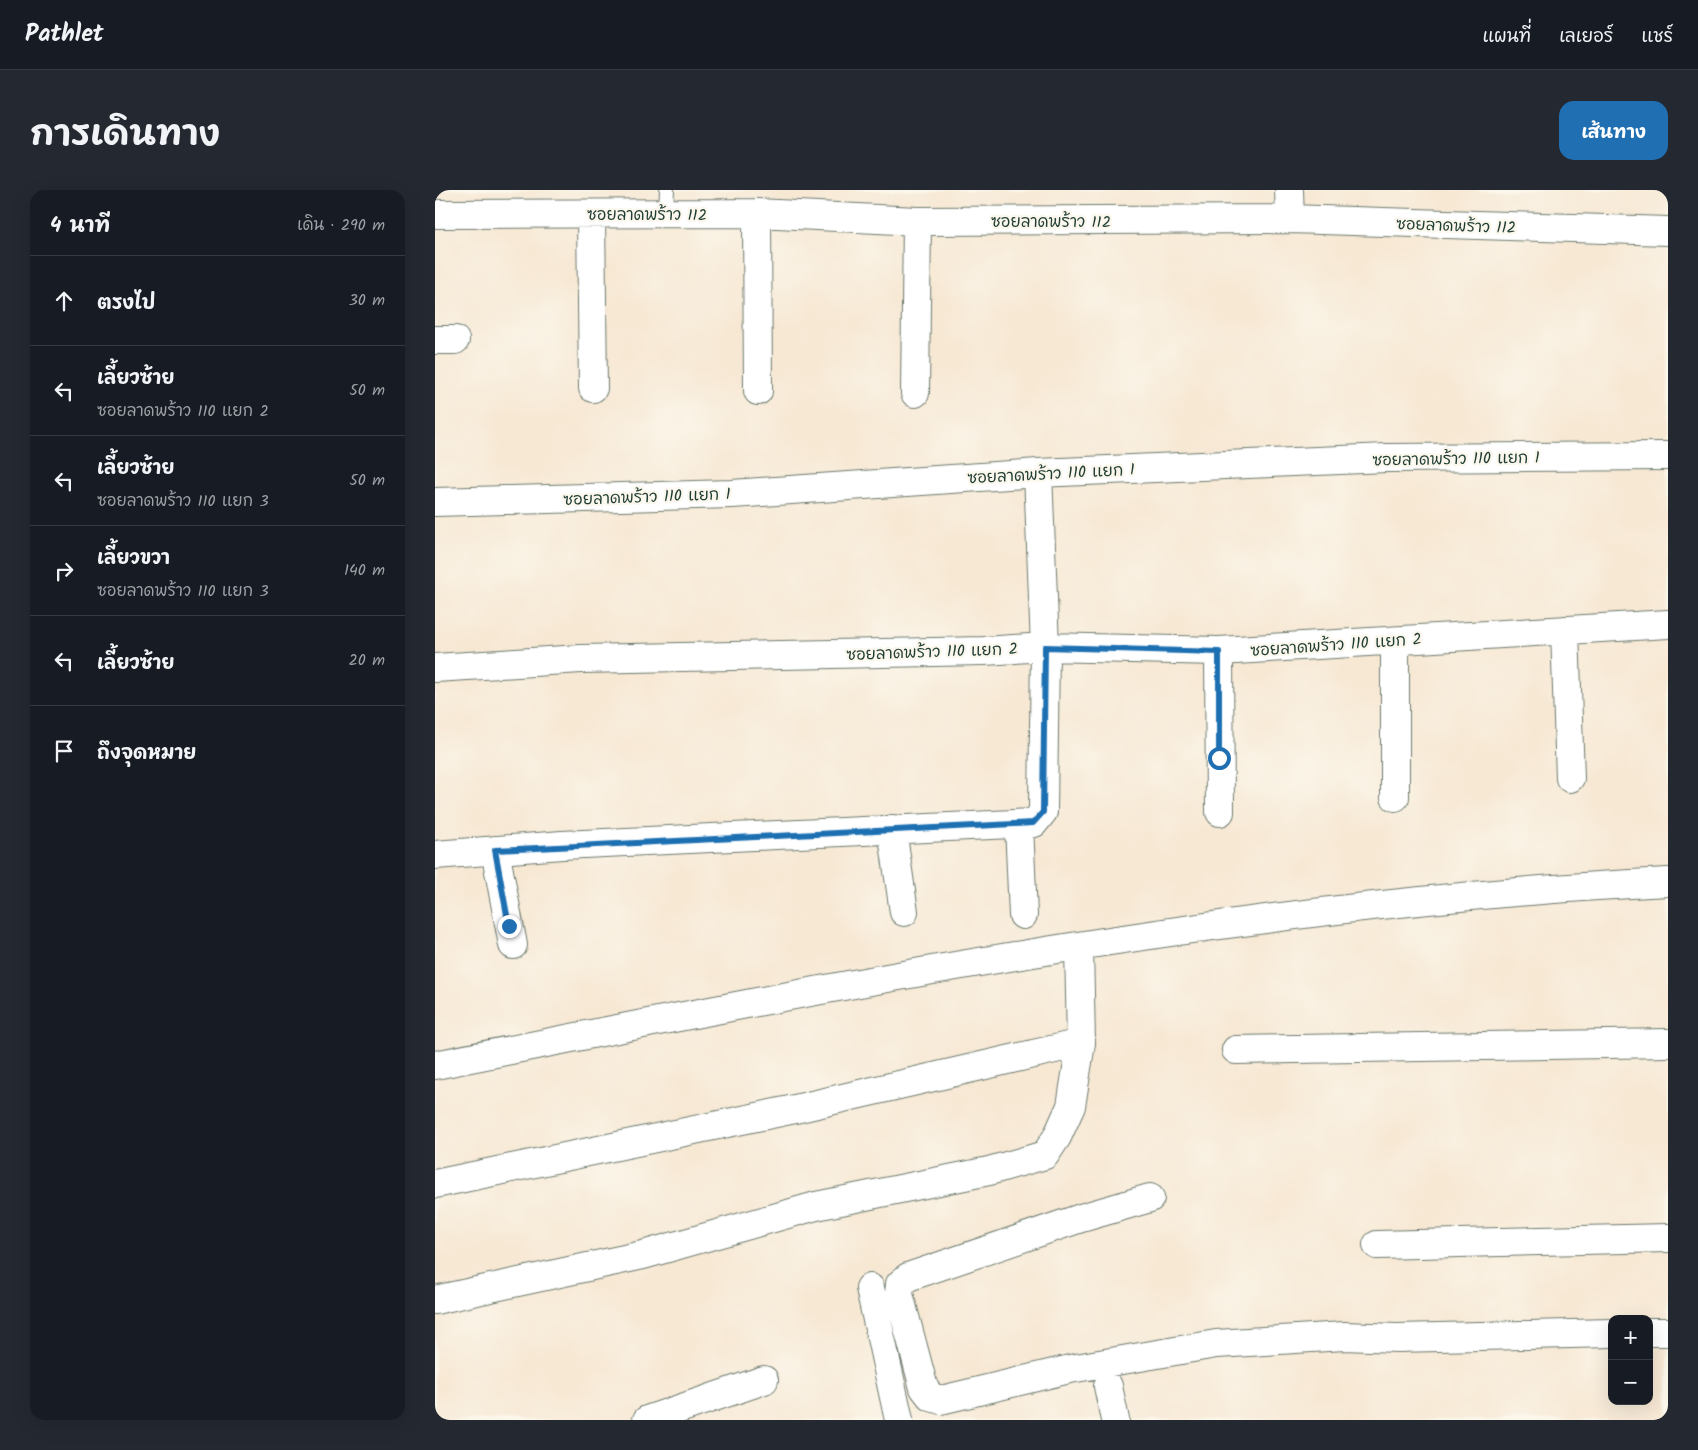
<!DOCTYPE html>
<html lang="th">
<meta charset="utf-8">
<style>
:root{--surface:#171b24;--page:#242831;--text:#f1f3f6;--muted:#9ea1a6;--line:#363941;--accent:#1f6fb2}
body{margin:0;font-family:Kalam,"Playpen Sans Thai",sans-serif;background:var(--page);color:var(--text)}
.controls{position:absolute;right:15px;bottom:15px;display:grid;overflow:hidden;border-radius:10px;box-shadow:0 5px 20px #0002}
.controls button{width:45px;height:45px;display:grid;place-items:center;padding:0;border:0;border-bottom:1px solid var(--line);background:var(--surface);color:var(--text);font:25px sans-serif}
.stop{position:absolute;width:15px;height:15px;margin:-11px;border:4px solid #1f6fb2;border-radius:50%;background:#fff}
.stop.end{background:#1f6fb2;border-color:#fff;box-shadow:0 1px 5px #0008}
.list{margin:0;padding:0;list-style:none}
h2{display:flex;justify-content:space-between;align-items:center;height:65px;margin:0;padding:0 20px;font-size:21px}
h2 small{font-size:16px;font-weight:400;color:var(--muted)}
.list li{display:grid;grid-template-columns:32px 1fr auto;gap:15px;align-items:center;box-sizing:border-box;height:90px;padding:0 20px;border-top:1px solid var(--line)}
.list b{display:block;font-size:19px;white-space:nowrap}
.list p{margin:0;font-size:16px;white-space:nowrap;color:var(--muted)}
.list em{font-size:16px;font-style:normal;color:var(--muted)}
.icon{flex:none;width:28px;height:28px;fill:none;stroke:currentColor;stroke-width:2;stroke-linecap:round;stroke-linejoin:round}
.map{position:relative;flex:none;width:1233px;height:1230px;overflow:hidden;border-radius:15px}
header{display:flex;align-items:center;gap:30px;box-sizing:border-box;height:70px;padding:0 25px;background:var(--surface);border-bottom:1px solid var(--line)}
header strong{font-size:24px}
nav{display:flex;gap:28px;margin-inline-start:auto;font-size:18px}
.intro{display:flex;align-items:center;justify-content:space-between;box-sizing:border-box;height:120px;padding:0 30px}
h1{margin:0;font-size:35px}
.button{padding:12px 22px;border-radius:15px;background:var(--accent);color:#fff;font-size:18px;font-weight:700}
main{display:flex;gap:30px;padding:0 30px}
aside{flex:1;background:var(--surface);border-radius:15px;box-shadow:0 5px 20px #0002}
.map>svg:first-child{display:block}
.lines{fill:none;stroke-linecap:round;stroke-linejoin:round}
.lane-casing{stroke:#6b796c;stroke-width:16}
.street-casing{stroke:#6b796c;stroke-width:30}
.lane{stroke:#fff;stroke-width:14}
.street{stroke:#fff;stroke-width:28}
.route{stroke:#1f6fb2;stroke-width:6}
.labels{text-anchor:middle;stroke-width:4.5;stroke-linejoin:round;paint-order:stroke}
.street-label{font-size:16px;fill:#1f3d34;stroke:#fbf7ec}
</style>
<header>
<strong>Pathlet</strong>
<nav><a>แผนที่</a><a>เลเยอร์</a><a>แชร์</a></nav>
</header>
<div class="intro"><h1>การเดินทาง</h1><a class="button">เส้นทาง</a></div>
<main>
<aside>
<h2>4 นาที<small>เดิน · 290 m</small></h2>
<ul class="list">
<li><svg class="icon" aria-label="ahead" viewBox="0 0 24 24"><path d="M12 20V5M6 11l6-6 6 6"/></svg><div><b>ตรงไป</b></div><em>30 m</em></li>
<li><svg class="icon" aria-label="left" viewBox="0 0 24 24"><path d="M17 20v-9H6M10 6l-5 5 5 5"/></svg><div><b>เลี้ยวซ้าย</b><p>ซอยลาดพร้าว 110 แยก 2</p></div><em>50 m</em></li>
<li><svg class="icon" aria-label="left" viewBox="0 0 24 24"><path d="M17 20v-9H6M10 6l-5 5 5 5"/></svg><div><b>เลี้ยวซ้าย</b><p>ซอยลาดพร้าว 110 แยก 3</p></div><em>50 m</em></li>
<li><svg class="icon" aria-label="right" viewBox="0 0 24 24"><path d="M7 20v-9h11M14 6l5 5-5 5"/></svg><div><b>เลี้ยวขวา</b><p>ซอยลาดพร้าว 110 แยก 3</p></div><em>140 m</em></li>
<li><svg class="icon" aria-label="left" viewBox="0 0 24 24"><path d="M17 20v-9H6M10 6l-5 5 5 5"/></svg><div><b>เลี้ยวซ้าย</b></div><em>20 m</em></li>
<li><svg class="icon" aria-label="arrive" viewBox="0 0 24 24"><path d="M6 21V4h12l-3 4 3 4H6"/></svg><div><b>ถึงจุดหมาย</b></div></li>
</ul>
</aside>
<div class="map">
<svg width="1233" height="1230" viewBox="0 0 1233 1230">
<rect width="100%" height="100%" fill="#fbf7ec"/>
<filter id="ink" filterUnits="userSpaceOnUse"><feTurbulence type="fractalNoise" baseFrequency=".02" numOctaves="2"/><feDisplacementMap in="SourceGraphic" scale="10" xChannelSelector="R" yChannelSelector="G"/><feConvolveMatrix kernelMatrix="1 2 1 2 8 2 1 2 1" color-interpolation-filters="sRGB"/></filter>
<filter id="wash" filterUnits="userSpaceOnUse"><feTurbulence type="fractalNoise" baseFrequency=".0096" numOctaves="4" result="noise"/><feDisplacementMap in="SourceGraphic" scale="20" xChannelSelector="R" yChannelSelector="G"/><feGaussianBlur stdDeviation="1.12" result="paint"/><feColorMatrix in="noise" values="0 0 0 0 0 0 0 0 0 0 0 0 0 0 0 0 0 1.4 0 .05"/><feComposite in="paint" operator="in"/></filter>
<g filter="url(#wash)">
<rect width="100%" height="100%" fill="#f7e8d4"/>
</g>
<g filter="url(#ink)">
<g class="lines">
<defs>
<path id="lane" d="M231,23l1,-23"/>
<path id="street" d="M854,0l1,29
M322,23l1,178
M0,24l322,-1 160,8 373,-2 378,12
M156,24l2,174
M0,150h20
M480,203l2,-172
M0,312l297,-8 306,-21 349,-15 281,-2
M1130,440l5,148
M784,461l1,161
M0,478l146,-9 403,-8 61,-4 174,4 449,-27
M960,607v-156
M584,635l4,90
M457,639l12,83
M60,660l18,95
M0,665l127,-10 472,-22 9,-11 2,-165 -7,-174
M801,860l432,-7
M0,875c407,-81 817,-163 1233,-183
M0,994l360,-75 286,-66
M715,1008l-69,20 -173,59 -8,7 -1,10 25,94 7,9 10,3 129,-31 146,-25 128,-8 53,2 215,-5
M942,1055l291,-7
M435,1098l29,132
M0,1110l208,-45 173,-49 173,-35 56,-16 12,-18 14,-31 10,-63 -2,-97
M1214,1142h19
M673,1196l7,34
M212,1230l117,-40"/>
</defs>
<use href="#lane" class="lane-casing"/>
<use href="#street" class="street-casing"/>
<use href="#lane" class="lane"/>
<use href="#street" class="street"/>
</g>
</g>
<g class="lines" filter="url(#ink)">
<path class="route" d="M74,736l-14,-76 538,-27 10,-11 2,-165 174,5v106"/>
</g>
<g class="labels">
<g class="street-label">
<text x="212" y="30">ซอยลาดพร้าว 112</text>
<text x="616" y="37">ซอยลาดพร้าว 112</text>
<text transform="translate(1021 35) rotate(2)" y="6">ซอยลาดพร้าว 112</text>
<text transform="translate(1021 268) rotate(-1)" y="6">ซอยลาดพร้าว 110 แยก 1</text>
<text transform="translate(616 283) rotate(-3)" y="6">ซอยลาดพร้าว 110 แยก 1</text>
<text transform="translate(212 306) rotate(-2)" y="6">ซอยลาดพร้าว 110 แยก 1</text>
<text transform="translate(901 454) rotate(-4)" y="6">ซอยลาดพร้าว 110 แยก 2</text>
<text transform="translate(497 461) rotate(-2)" y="6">ซอยลาดพร้าว 110 แยก 2</text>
</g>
</g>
</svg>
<div class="controls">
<button>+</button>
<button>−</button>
</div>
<div class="stop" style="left:784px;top:568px"></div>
<div class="stop end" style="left:74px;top:736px"></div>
</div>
</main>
